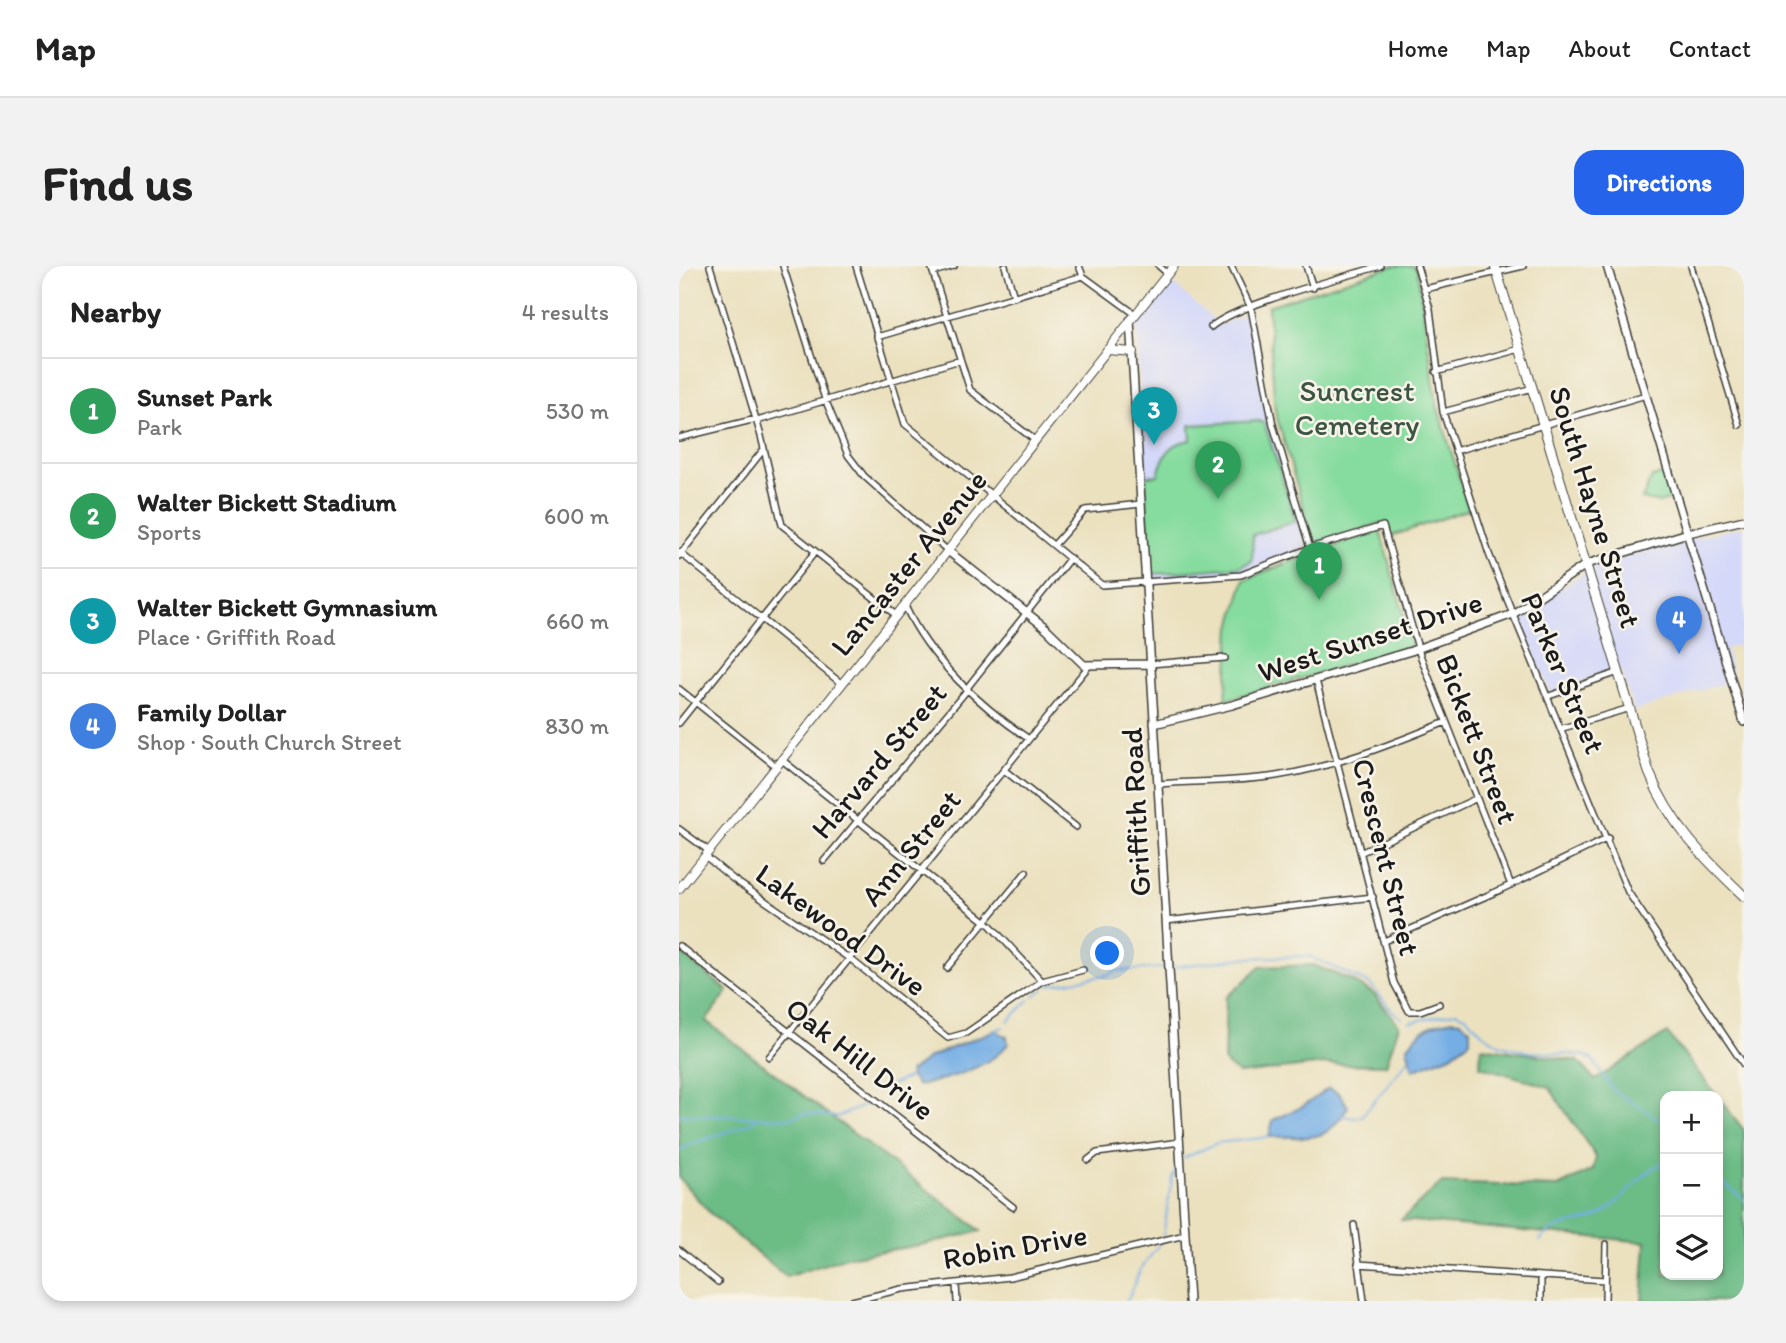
<!DOCTYPE html>
<meta charset="utf-8">
<style>
:root{--surface:#fff;--page:#f2f2f2;--text:#222;--muted:#767676;--line:#e0e0e0;--accent:#2563eb}
body{margin:0;font-family:Itim,sans-serif;background:var(--page);color:var(--text)}
.controls{position:absolute;right:21px;bottom:21px;display:grid;overflow:hidden;border-radius:14px;box-shadow:0 4px 10px #0003}
.controls button{width:63px;height:63px;display:grid;place-items:center;padding:0;border:0;border-bottom:2px solid var(--line);background:var(--surface);color:var(--text);font:35px sans-serif}
.you{position:absolute;left:429px;top:688px;width:24px;height:24px;margin:-18px;border:5px solid #fff;border-radius:50%;background:#1a73e8;box-shadow:0 0 0 10px #1a73e833}
.badge{display:grid;place-items:center;width:46px;height:46px;border-radius:50%;background:var(--accent);color:#fff;font-size:23px;font-weight:700}
.pin{position:absolute;translate:-50% -58px;filter:drop-shadow(0 2px 4px #0008)}
.pin::after{content:'';position:absolute;top:37px;width:24px;height:21px;background:inherit;clip-path:polygon(0 0,100% 0,50% 100%)}
.list{margin:0;padding:0;list-style:none}
h2{display:flex;justify-content:space-between;align-items:center;height:91px;margin:0;padding:0 28px;font-size:30px}
h2 small{font-size:23px;font-weight:400;color:var(--muted)}
.list li{display:grid;grid-template-columns:46px 1fr auto;gap:21px;align-items:center;box-sizing:border-box;height:105px;padding:0 28px;border-top:2px solid var(--line)}
.list b{display:block;font-size:26px;white-space:nowrap}
.list p{margin:0;font-size:23px;white-space:nowrap;color:var(--muted)}
.list em{font-size:23px;font-style:normal;color:var(--muted)}
.icon{flex:none;width:38px;height:38px;fill:none;stroke:currentColor;stroke-width:2;stroke-linecap:round;stroke-linejoin:round}
.map{position:relative;flex:none;width:1065px;height:1035px;overflow:hidden;border-radius:21px}
header{display:flex;align-items:center;gap:42px;box-sizing:border-box;height:98px;padding:0 35px;background:var(--surface);border-bottom:2px solid var(--line)}
header strong{font-size:33px}
nav{display:flex;gap:38px;margin-inline-start:auto;font-size:24px}
.intro{display:flex;align-items:center;justify-content:space-between;box-sizing:border-box;height:168px;padding:0 42px}
h1{margin:0;font-size:49px}
.button{padding:18px 32px;border-radius:21px;background:var(--accent);color:#fff;font-size:24px;font-weight:700}
main{display:flex;gap:42px;padding:0 42px}
aside{flex:1;background:var(--surface);border-radius:21px;box-shadow:0 4px 10px #0003}
.map>svg:first-child{display:block}
.built{fill:#d4d8f9}
.green{fill:#86dc9f;stroke:#517c5e;stroke-width:2}
.forest{fill:#6cbc86;stroke:#446c51;stroke-width:2}
.water{fill:#74aee5;stroke:#486580;stroke-width:2}
.lines{fill:none;stroke-linecap:round;stroke-linejoin:round}
.stream{stroke:#74aee5;stroke-width:2}
.minor-casing{stroke:#3b3a34;stroke-width:8}
.tertiary-casing{stroke:#3b3a34;stroke-width:10}
.secondary-casing{stroke:#3b3a34;stroke-width:10}
.primary-casing{stroke:#3b3a34;stroke-width:11}
.minor{stroke:#fff;stroke-width:5}
.tertiary{stroke:#fff;stroke-width:7}
.secondary{stroke:#fff;stroke-width:8}
.primary{stroke:#fff;stroke-width:9}
.labels{text-anchor:middle;stroke-width:5;stroke-linejoin:round;paint-order:stroke}
.park-label{font-size:30px;fill:#3c5643;stroke:#f7f3e8}
.street-label{font-size:30px;fill:#1c1c1c;stroke:#f7f3e8}
</style>
<header>
<strong>Map</strong>
<nav><a>Home</a><a>Map</a><a>About</a><a>Contact</a></nav>
</header>
<div class="intro"><h1>Find us</h1><a class="button">Directions</a></div>
<main>
<aside>
<h2>Nearby<small>4 results</small></h2>
<ul class="list">
<li><span class="badge" style="background:#2e9e5b">1</span><div><b>Sunset Park</b><p>Park</p></div><em>530 m</em></li>
<li><span class="badge" style="background:#2e9e5b">2</span><div><b>Walter Bickett Stadium</b><p>Sports</p></div><em>600 m</em></li>
<li><span class="badge" style="background:#0f9aa8">3</span><div><b>Walter Bickett Gymnasium</b><p>Place · Griffith Road</p></div><em>660 m</em></li>
<li><span class="badge" style="background:#3f7fe0">4</span><div><b>Family Dollar</b><p>Shop · South Church Street</p></div><em>830 m</em></li>
</ul>
</aside>
<div class="map">
<svg width="1065" height="1035" viewBox="0 0 1065 1035">
<rect width="100%" height="100%" fill="#f7f3e8"/>
<filter id="ink" filterUnits="userSpaceOnUse"><feTurbulence type="fractalNoise" baseFrequency=".0143" numOctaves="2"/><feDisplacementMap in="SourceGraphic" scale="14" xChannelSelector="R" yChannelSelector="G"/><feConvolveMatrix kernelMatrix="1 2 1 2 8 2 1 2 1" color-interpolation-filters="sRGB"/></filter>
<filter id="wash" filterUnits="userSpaceOnUse"><feTurbulence type="fractalNoise" baseFrequency=".00686" numOctaves="4" result="noise"/><feDisplacementMap in="SourceGraphic" scale="28" xChannelSelector="R" yChannelSelector="G"/><feGaussianBlur stdDeviation="1.57" result="paint"/><feColorMatrix in="noise" values="0 0 0 0 0 0 0 0 0 0 0 0 0 0 0 0 0 1.4 0 .05"/><feComposite in="paint" operator="in"/></filter>
<g filter="url(#wash)">
<rect width="100%" height="100%" fill="#ebe1bf"/>
<path class="built" d="M490,14l51,45 29,-13 19,110 39,125 -67,26 -90,6 -13,-256z
M1065,260v117l-18,6 8,31 -100,31 -13,-42 -70,24 -33,-77 74,-48 54,-18z"/>
<path class="green" d="M714,0h20l4,4 20,135 32,104 -80,28 -4,-15 -71,22 -39,-133 -7,-105z
M581,155l5,4 31,96 -43,14 -1,26 -13,6 -84,7 -5,-9 -5,-89 13,-1c5,-20 12,-32 33,-35l-1,-15z
M986,207l7,26 -13,4 -17,-4 10,-22z
M701,265l32,112 -3,4 -183,53 5,-73 13,-47 73,-29z"/>
<path class="forest" d="M0,686l49,39 -22,30 275,210 -60,14 -74,12 -61,20 -75,-63 -32,-36z
M634,699l40,16 21,13 25,31 -13,40 -62,-1 -85,10 -15,-12 2,-64 34,-31z
M988,767l50,63h-52v179h53v-178l26,33v171h-102l4,-59 -245,-22 40,-37 117,4 35,-17 3,-13 -47,-70 -69,-21 1,-19 97,14 17,19z"/>
<path class="water" d="M774,754l8,1 9,8v12l-19,14 -38,15 -6,-22c12,-18 25,-25 46,-28z
M316,764l12,7 1,7c-18,24 -62,35 -90,42l-8,-10v-4l20,-15z
M650,822l11,6 8,13c-25,40 -36,28 -79,30l4,-17 29,-13z"/>
<g class="lines">
<path class="stream" d="M494,701l70,-9 66,-2 61,28 23,28 9,6
M370,719l59,-10 7,-4 49,-3
M355,730l10,-7
M329,755l21,-21
M731,756l46,-10 10,4 16,17 17,11 30,8 54,3 9,4 22,32 51,32
M315,765l9,-4
M212,819l18,-8
M0,849l109,3 17,-5 32,4 33,-14
M663,850l13,2 7,-2 46,-56
M0,885c17,-12 72,-24 77,-32
M505,892l33,-15 52,-6
M1039,912l26,22
M484,971l9,-59 6,-13
M861,975c9,-18 43,-17 60,-26 22,-11 39,-43 65,-53
M448,1035l13,-31 21,-28"/>
</g>
</g>
<g filter="url(#ink)">
<g class="lines">
<defs>
<path id="minor" d="M31,0l51,170 21,89 115,91
M104,0l42,133 23,56 16,21 84,75
M177,0l49,158 197,161 139,-10 69,-27 73,-22 37,129 91,230
M252,0l39,124 66,51
M326,0l9,31
M400,0l4,10 52,38
M480,0l9,8
M552,0l20,42 22,117 37,123
M627,0l7,22
M738,0l13,43 13,103 46,142 24,60 115,278 116,173
M1012,0l48,159
M254,6l21,-6
M746,23l98,-23
M532,61c26,-23 131,-49 169,-61
M198,71l206,-61
M757,106l84,-23
M764,146l90,-24
M78,155l203,-61
M0,172l77,-19
M776,185l191,-56
M375,279l31,-35 56,-6
M0,286l163,132
M0,290l85,-107
M226,340c25,54 75,100 124,133
M471,398l75,-6
M637,414l78,303 15,28h11l19,-7
M288,422l103,-130
M0,423l97,77
M870,430l70,-24
M0,457l136,-171
M884,462l67,-20
M103,494l208,165 52,56
M325,504l72,57
M479,518c39,-3 79,-2 118,-8 59,-9 116,-32 170,-54
M0,563l30,22
M683,586l113,-53
M26,590l28,23 120,82 95,77 18,-5 76,-52 41,-11
M145,595l144,-172
M487,655l207,-24
M705,675l116,-51 108,-52
M0,680l334,261
M268,702l79,-96
M90,791l319,-390
M409,894l9,-7 83,-11
M675,959l10,76
M0,984l39,32
M679,998l247,16
M277,1018l1,17
M173,1035l50,-12 108,-12 175,-42
M862,1035v-25
M926,1035l1,-57"/>
<path id="tertiary" d="M928,0l137,456
M451,54l59,981
M269,285l98,77 38,37 66,-1
M475,458l78,-19 179,-54 102,-37 74,-50 101,-31 56,-13"/>
<path id="secondary" d="M428,84l26,2
M0,623l495,-623"/>
<path id="primary" d="M816,0l154,506c21,53 55,86 95,124"/>
</defs>
<use href="#minor" class="minor-casing"/>
<use href="#tertiary" class="tertiary-casing"/>
<use href="#secondary" class="secondary-casing"/>
<use href="#primary" class="primary-casing"/>
<use href="#minor" class="minor"/>
<use href="#tertiary" class="tertiary"/>
<use href="#secondary" class="secondary"/>
<use href="#primary" class="primary"/>
</g>
</g>
<g class="labels">
<g class="park-label">
<text x="678" y="135">Suncrest<tspan x="678" dy="34">Cemetery</tspan></text>
</g>
<g class="street-label">
<text transform="translate(916 241) rotate(73)" y="10">South Hayne Street</text>
<text transform="translate(230 297) rotate(-51)" y="10">Lancaster Avenue</text>
<text transform="translate(691 371) rotate(-18)" y="10">West Sunset Drive</text>
<text transform="translate(884 407) rotate(67)" y="10">Parker Street</text>
<text transform="translate(798 473) rotate(69)" y="10">Bickett Street</text>
<text transform="translate(200 495) rotate(-50)" y="10">Harvard Street</text>
<text transform="translate(457 546) rotate(-93)" y="10">Griffith Road</text>
<text transform="translate(232 582) rotate(-51)" y="10">Ann Street</text>
<text transform="translate(707 591) rotate(76)" y="10">Crescent Street</text>
<text transform="translate(162 664) rotate(36)" y="10">Lakewood Drive</text>
<text transform="translate(181 793) rotate(38)" y="10">Oak Hill Drive</text>
<text transform="translate(336 981) rotate(-10)" y="10">Robin Drive</text>
</g>
</g>
</svg>
<div class="controls">
<button>+</button>
<button>−</button>
<button><svg class="icon" aria-label="layers" viewBox="0 0 24 24"><path d="M12 4l9 5-9 5-9-5zM3 14l9 5 9-5"/></svg></button>
</div>
<div class="you"></div>
<div class="pin badge" style="left:640px;top:334px;background:#2e9e5b">1</div>
<div class="pin badge" style="left:539px;top:233px;background:#2e9e5b">2</div>
<div class="pin badge" style="left:475px;top:179px;background:#0f9aa8">3</div>
<div class="pin badge" style="left:1000px;top:388px;background:#3f7fe0">4</div>
</div>
</main>
